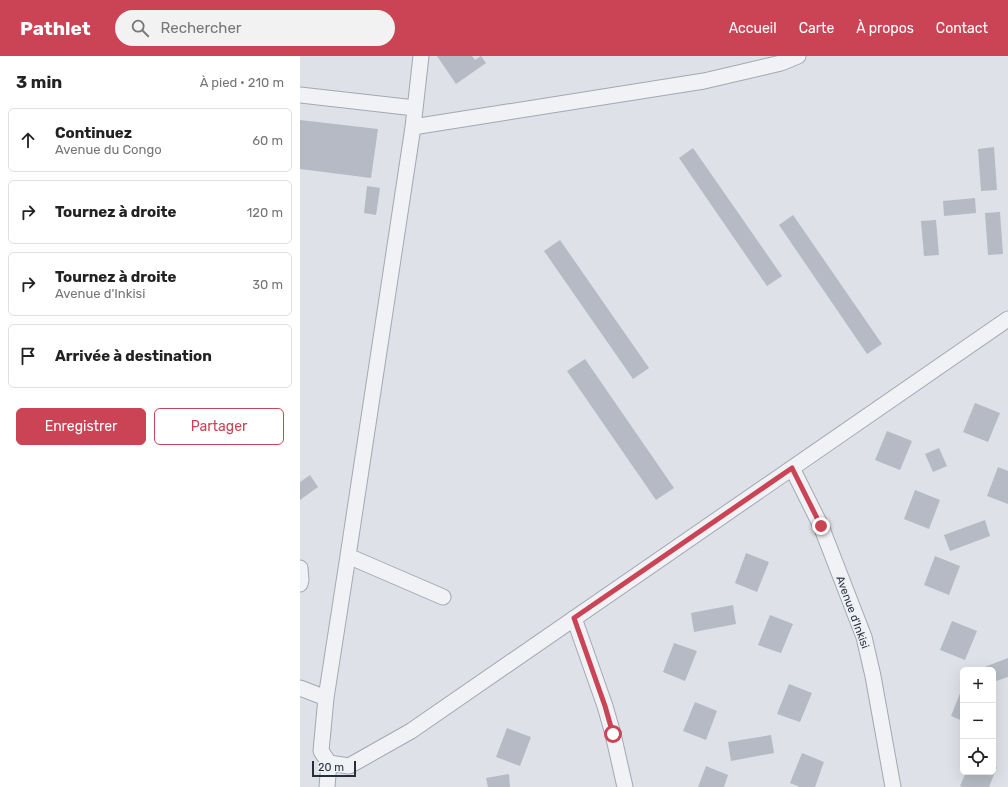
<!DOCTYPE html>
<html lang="fr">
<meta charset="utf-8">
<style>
:root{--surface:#fff;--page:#f2f2f2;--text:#222;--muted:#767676;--line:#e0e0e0;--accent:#cb4455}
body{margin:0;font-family:Rubik,sans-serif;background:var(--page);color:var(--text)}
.controls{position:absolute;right:12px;bottom:12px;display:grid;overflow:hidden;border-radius:6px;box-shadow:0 4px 16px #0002}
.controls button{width:36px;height:36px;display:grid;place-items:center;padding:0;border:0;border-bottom:1px solid var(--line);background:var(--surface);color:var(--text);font:20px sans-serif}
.scale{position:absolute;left:12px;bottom:10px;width:44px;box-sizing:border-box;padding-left:4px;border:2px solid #272f3d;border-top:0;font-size:11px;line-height:14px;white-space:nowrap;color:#272f3d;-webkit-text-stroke:3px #edf0f5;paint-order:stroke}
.stop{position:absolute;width:12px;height:12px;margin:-9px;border:3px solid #cb4455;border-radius:50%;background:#fff}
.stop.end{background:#cb4455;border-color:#fff;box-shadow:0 1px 4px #0008}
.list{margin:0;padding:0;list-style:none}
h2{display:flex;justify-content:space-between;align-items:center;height:52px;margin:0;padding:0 16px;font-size:17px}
h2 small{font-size:13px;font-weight:400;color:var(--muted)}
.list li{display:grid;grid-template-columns:26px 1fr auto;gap:12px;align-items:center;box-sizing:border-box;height:64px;margin:0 8px 8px;padding:0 8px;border:1px solid var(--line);border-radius:6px}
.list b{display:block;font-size:15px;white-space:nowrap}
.list p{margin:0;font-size:13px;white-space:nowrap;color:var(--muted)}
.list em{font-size:13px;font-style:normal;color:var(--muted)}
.actions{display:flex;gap:8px;padding:12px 16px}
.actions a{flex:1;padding:9px 0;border:1px solid var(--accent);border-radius:6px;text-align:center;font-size:14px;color:var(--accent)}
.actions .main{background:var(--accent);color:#fff}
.icon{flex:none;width:22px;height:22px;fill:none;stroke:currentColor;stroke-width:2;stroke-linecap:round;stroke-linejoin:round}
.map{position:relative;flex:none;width:708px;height:731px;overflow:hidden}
header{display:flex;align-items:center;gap:24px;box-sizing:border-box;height:56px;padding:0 20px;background:var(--accent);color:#fff}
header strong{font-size:19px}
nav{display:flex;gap:22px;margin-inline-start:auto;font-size:14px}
.search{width:280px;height:36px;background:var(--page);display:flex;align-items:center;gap:10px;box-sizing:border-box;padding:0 14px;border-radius:22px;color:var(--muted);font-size:15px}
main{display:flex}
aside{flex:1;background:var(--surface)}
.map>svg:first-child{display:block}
.building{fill:#b5bac4}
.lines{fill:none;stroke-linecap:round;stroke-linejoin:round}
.minor-casing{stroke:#a3a8b1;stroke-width:17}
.minor{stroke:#f0f2f6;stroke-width:15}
.route{stroke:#cb4455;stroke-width:5}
.labels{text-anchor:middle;stroke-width:3;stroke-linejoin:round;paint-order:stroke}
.street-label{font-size:11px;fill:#272f3d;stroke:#edf0f5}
</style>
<header>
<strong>Pathlet</strong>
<div class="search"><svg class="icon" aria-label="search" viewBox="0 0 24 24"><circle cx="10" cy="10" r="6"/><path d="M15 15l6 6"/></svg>Rechercher</div>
<nav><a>Accueil</a><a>Carte</a><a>À propos</a><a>Contact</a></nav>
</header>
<main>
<aside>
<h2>3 min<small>À pied · 210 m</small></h2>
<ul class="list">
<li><svg class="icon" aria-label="ahead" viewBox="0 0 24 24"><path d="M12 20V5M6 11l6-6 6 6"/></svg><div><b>Continuez</b><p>Avenue du Congo</p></div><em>60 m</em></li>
<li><svg class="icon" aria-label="right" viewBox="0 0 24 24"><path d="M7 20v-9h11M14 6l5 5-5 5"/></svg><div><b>Tournez à droite</b></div><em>120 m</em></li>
<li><svg class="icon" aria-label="right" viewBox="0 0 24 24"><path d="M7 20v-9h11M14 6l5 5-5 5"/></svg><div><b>Tournez à droite</b><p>Avenue d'Inkisi</p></div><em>30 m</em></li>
<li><svg class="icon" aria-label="arrive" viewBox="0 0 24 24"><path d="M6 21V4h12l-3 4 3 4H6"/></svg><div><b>Arrivée à destination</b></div></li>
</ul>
<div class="actions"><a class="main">Enregistrer</a><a>Partager</a></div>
</aside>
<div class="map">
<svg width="708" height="731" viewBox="0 0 708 731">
<rect width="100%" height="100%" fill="#dee1e7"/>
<path class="building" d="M137,0h35l3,4 6,-4 5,7 -30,21z
M0,64l78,9 -7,49 -71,-9z
M694,91l3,43 -16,1 -3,-42z
M393,92l89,128 -15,10 -88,-128z
M67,130l13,2 -4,27 -12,-2z
M675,142l1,15 -32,3 -1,-15z
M700,156l3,42 -15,1 -3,-42z
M493,159l89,129 -15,10 -88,-129z
M636,164l3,35 -15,1 -3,-35z
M260,184l89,128 -16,11 -89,-128z
M285,303l89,129 -18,12 -89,-129z
M675,347l25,10 -12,29 -25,-10z
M587,375l25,10 -12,29 -25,-10z
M639,392l8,18 -14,6 -8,-18z
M698,411l10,4v33l-21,-8z
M10,419l8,12 -18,13v-18z
M615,434l25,10 -11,29 -25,-10z
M685,464l5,16 -40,15 -6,-16z
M446,497l23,9 -12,30 -22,-9z
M635,500l25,10 -11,29 -25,-10z
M433,549l3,19 -42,8 -3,-19z
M470,559l23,9 -12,29 -23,-8z
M652,565l25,10 -12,29 -25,-10z
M374,587l23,8 -12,30 -22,-9z
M708,602v19l-15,5v-12h-10l-1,-2z
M489,628l23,9 -12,29 -23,-8z
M663,630v35l-12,-5z
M395,646l22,9 -11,29 -23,-9z
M207,672l24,9 -11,29 -24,-9z
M471,679l3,18 -43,8 -3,-19z
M502,697l22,9 -9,25h-15l-10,-4z
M406,710l22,9 -4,12h-26z
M693,710l4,1 -8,20h-26l-3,-1 6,-14h27z
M209,718l1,13h-22l-2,-9z"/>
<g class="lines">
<defs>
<path id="minor" d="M0,39l115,13
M113,71l291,-46 77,-18 17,-7
M492,412l29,58 43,111 9,39 20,111
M48,500l95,41
M0,512l1,12 -1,4
M274,562l31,88 8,28 12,53
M0,632l26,10
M29,707l20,3 62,-35 597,-412
M27,731l2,-24 -8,-12 5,-53 22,-142 65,-429 8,-71"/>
</defs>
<use href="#minor" class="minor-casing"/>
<use href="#minor" class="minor"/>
</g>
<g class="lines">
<path class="route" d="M313,678l-8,-28 -31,-88 218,-150 29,58"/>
</g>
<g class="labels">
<g class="street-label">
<text transform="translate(553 556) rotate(70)" y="4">Avenue d'Inkisi</text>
</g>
</g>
</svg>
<div class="controls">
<button>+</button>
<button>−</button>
<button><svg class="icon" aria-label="locate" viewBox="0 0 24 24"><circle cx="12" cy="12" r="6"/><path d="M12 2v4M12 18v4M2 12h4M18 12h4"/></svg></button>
</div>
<div class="scale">20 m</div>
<div class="stop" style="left:313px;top:678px"></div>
<div class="stop end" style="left:521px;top:470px"></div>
</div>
</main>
